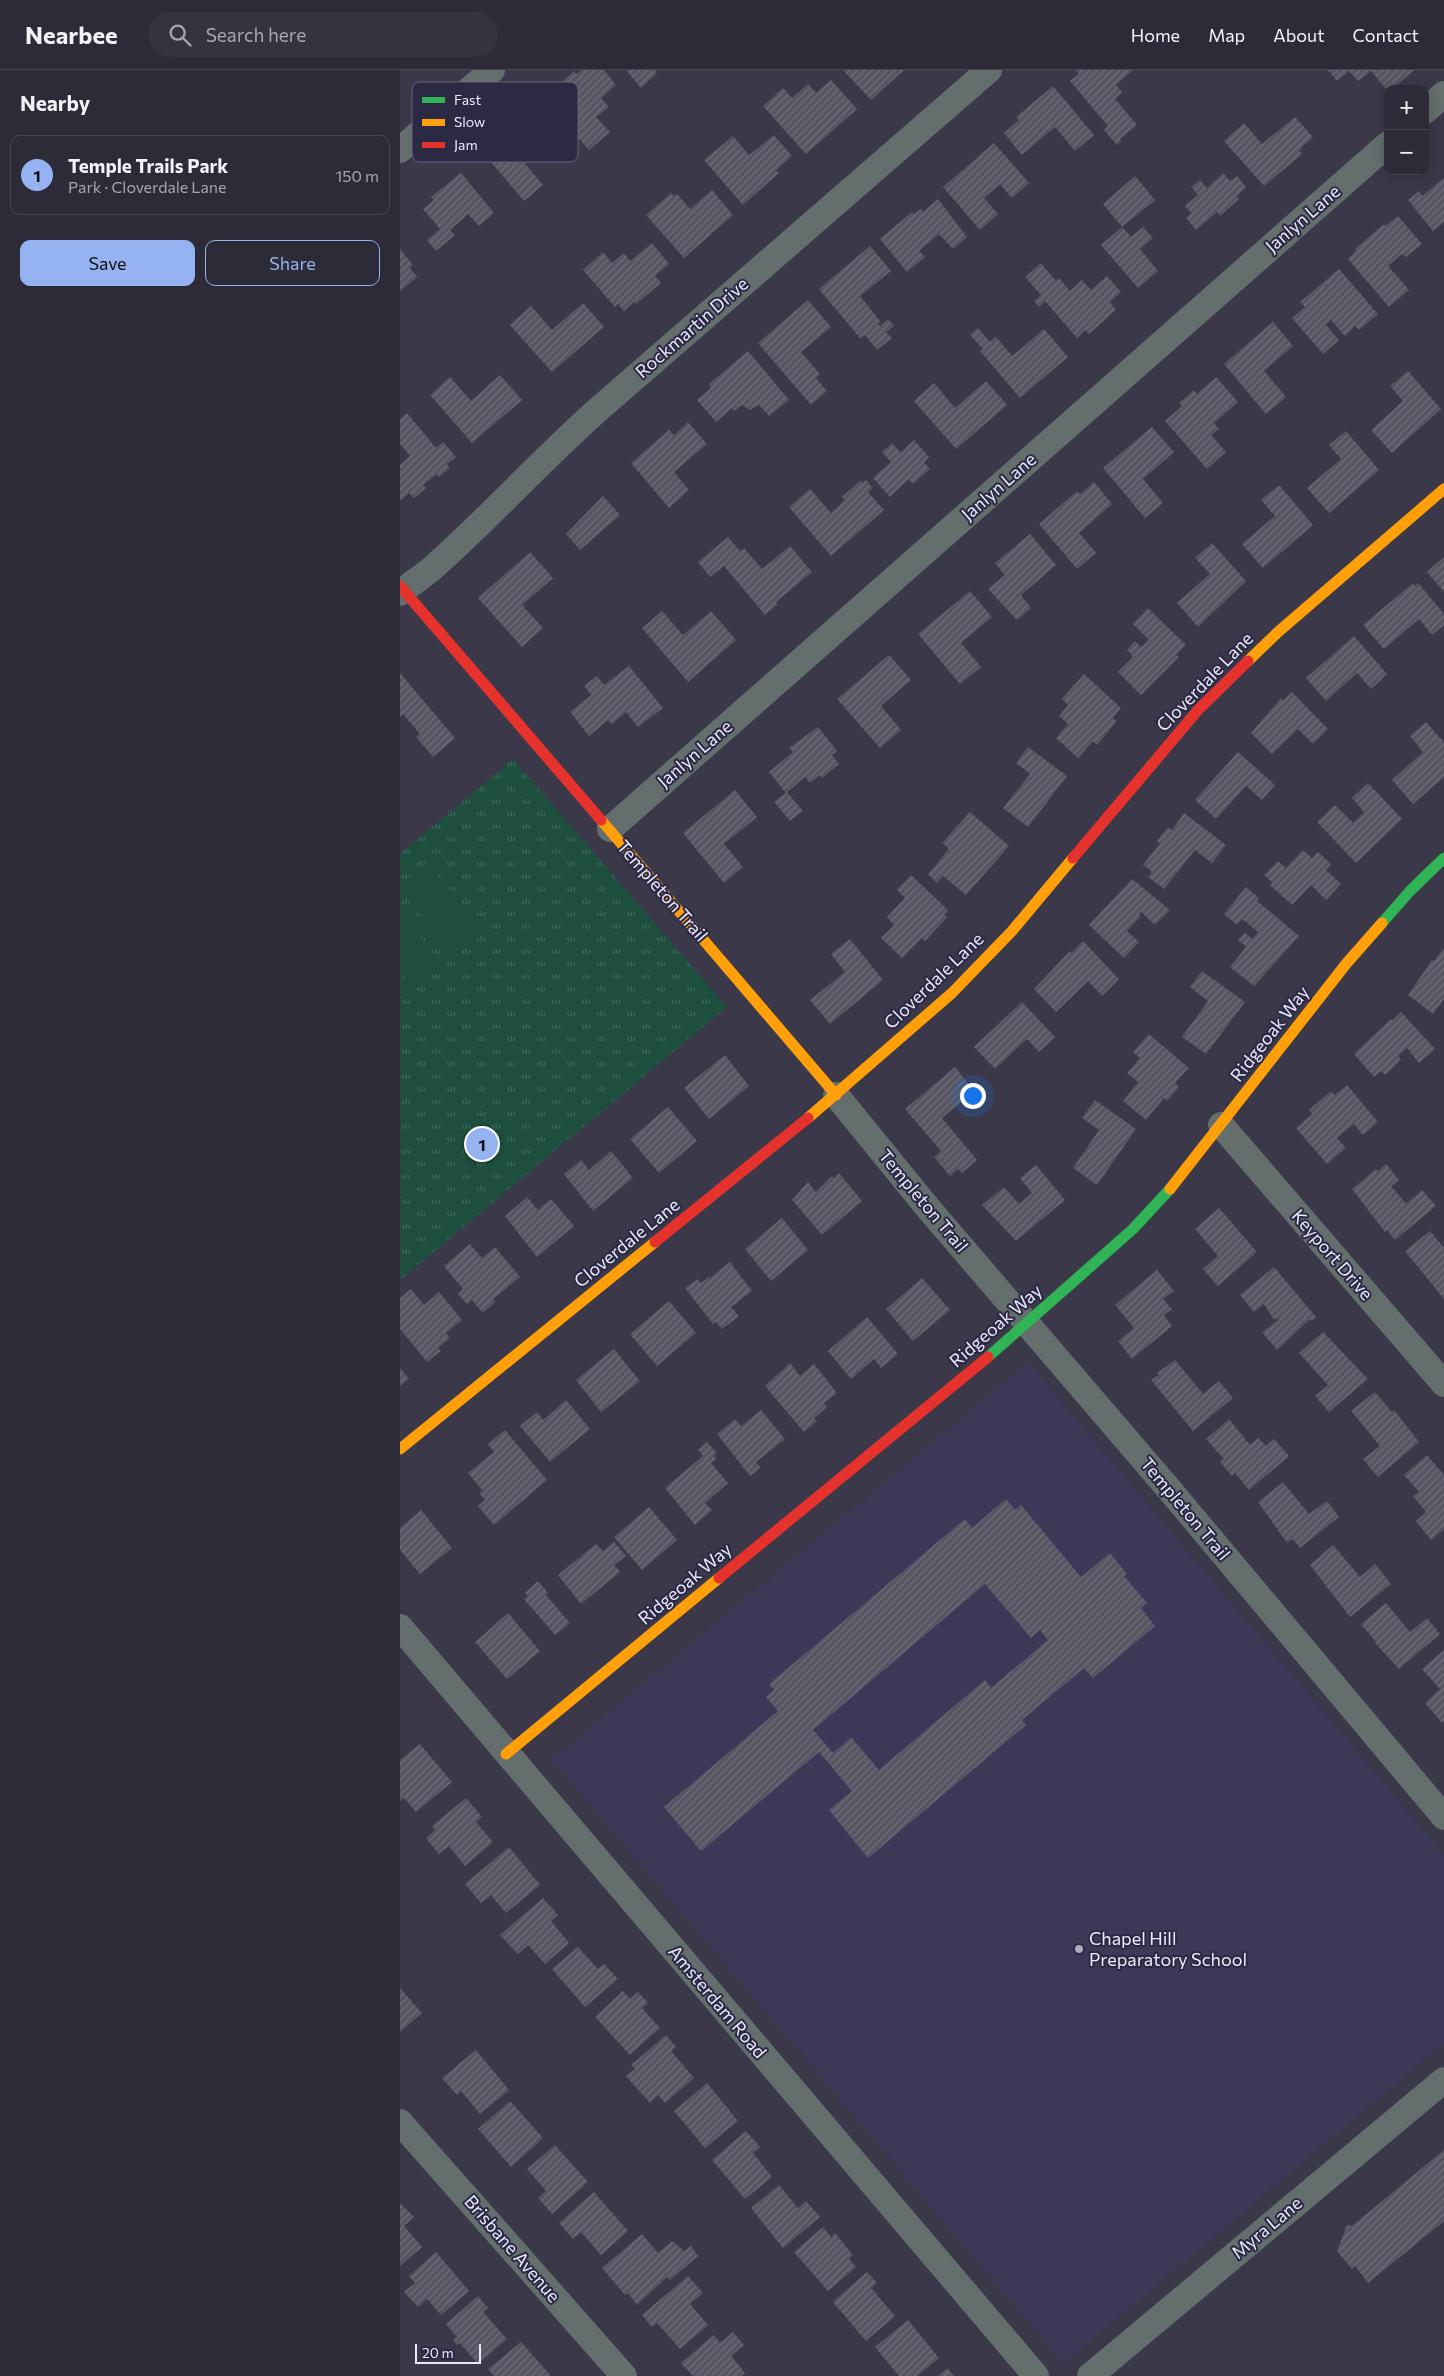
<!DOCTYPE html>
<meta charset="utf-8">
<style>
:root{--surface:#2c2b37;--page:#34333f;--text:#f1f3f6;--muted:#a6a7ad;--line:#484752;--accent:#95b2f1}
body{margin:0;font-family:Commissioner,sans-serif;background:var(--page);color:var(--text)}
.controls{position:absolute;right:15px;top:15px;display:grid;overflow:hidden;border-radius:10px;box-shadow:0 2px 12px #0003}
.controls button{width:45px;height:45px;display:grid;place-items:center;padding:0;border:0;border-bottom:1px solid var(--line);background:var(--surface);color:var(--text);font:25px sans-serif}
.scale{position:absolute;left:15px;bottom:12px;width:66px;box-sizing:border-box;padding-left:5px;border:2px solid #eae9fb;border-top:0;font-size:14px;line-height:18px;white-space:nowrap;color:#eae9fb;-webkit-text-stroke:4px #2c2944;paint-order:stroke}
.you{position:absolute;left:572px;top:1025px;width:18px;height:18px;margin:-12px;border:4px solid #fff;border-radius:50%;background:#1a73e8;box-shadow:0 0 0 8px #1a73e833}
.badge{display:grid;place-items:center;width:32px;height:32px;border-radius:50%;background:var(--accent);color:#111;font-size:16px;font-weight:700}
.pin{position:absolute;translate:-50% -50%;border:2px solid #fff;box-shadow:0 1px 5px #0006}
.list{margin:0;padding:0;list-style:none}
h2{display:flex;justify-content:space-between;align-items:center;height:65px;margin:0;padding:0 20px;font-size:21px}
h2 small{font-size:16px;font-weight:400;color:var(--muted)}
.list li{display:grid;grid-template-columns:32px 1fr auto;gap:15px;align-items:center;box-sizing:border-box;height:80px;margin:0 10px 10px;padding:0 10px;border:1px solid var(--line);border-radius:10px}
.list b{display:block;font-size:19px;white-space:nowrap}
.list p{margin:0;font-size:16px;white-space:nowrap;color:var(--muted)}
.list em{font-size:16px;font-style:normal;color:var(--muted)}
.actions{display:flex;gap:10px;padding:15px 20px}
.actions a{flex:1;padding:11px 0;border:1px solid var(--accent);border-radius:10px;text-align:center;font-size:18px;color:var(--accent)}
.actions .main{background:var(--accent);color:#111}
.icon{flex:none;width:28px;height:28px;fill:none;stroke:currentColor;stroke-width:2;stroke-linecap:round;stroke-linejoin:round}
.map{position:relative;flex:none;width:1044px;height:2306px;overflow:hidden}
header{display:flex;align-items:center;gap:30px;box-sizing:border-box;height:70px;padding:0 25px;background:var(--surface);border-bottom:1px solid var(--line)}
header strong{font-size:24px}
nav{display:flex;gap:28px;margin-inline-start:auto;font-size:18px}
.search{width:350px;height:45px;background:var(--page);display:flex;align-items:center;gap:12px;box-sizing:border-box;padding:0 18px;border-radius:28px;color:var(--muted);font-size:19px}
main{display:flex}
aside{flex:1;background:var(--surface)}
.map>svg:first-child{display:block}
.built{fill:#3c3858}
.park{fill:url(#park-tufts)}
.pitch{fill:#1e4f3e}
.building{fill:url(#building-hatch);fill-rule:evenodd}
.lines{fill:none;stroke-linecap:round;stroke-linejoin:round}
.street{stroke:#646e6d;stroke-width:26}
.fast{stroke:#30b455;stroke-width:11}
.slow{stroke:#ff9f0a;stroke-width:11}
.jam{stroke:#e5322d;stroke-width:11}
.poi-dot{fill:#adabbd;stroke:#2c2944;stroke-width:2}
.labels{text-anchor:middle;stroke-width:4;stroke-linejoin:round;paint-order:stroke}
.street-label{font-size:18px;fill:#eae9fb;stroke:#2c2944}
.poi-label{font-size:18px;fill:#eae9fb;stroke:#2c2944;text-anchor:start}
.key{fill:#2c2944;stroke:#65637b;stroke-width:1}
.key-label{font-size:14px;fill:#eae9fb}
</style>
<header>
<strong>Nearbee</strong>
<div class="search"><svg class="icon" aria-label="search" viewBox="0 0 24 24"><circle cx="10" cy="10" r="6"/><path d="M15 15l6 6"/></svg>Search here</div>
<nav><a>Home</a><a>Map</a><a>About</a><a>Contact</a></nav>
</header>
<main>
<aside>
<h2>Nearby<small></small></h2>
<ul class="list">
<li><span class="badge">1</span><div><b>Temple Trails Park</b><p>Park · Cloverdale Lane</p></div><em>150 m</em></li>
</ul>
<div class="actions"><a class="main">Save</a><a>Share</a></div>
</aside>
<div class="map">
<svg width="1044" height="2306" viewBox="0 0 1044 2306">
<defs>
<pattern id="park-tufts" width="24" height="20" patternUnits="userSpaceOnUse" patternTransform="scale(1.25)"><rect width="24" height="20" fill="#1e4f3e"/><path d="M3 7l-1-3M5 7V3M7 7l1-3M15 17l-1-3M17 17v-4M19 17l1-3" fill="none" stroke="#3f685b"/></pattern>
<pattern id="building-hatch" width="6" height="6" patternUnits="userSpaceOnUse" patternTransform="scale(1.25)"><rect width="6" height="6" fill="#565562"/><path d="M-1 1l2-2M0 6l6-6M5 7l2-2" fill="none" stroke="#6e6d79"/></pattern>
</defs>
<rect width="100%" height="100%" fill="#3b3949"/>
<path class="built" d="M628,1293l416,492v188l-380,320 -511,-603z"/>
<path class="park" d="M113,689l214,248 -327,273v-426z"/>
<path class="pitch" d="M27,793l50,62 -29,23 -48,-59v-4z
M0,843l37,45 -29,24 -8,-11z"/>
<path class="building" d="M182,0h22l12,15 -15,13 8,9 -13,10 14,15 -21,18 -46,-52 31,-27 3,3z
M226,0h29l2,3 -16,15z
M443,0h61l-33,30z
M676,0h57l-17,15 6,7 -7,7 22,26 -17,14 2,1 -5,5 -13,-15 4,-4 -38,-45 9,-7z
M928,0h86l-22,19h-4v2l-17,-20 -13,10 -9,-10 -12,10z
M431,10l26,29 -51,45 -43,-48 20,-18 9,10 16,-14 8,9z
M653,16l41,49 -19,16 -20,-24 -33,28 -18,-22 15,-13 -3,-3z
M135,39l14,17 6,-5 10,11 -8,6 -9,-11 -31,27 26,31 -19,16 -40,-47 10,-8 -2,-3z
M895,47l18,20 -14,13 3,4 -38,32 -40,-45 20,-18 18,21z
M374,65l18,21 -16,14 3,3 -36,32 -39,-45 29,-24 16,19z
M594,73l35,40 -17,15 -12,-14 -16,14 14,16 -18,16 -37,-43z
M61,103l33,40 -15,13 -11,-12 -18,16 5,5 -19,16 -9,-11 13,-11 -17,-20 11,-9 -3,-3z
M823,103l7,8 7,-5 9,11 -9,9 2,3 -19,17 -3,-4 -21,18 -10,-12 5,-5 -6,-7 13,-11 -7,-8 9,-7 7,8z
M735,106l20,24 -33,27 9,10 12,-10 10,11 -13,11 18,22 -20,17 -37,-43 21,-18 -19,-23z
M1044,108v44l-11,9 -25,-31 11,-9 3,5z
M312,120l21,25 -49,43 -38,-43 25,-22 3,3 3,-2 13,15z
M538,129l29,38 -14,12 -14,-15 -20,17 6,6 -18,15 -27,-33 32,-27 2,2 7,-5 2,3z
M998,146l24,28 -16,13 -4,-3 -14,12 21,24 -20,17 -41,-48 8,-8 -1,-2 29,-25 1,2z
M252,173l17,21 -14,12 6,7 -25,21 -2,-2 -10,9 -6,-7 -3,3 -32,-37 20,-18 9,11 12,-10 6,8z
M470,176l21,25 -31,25 21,26 -3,2 2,2 8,-7 6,7 -8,6 6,6 -15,12 -12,-15 -5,3 -41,-49z
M0,179l13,16 -3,3 7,9 -17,14z
M641,193l15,18 3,-3 11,13 12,-11 9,10 16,-14 14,16 -11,10 6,8 -27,24 -4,-4 -8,8 -32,-37 -6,6 -5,-6 7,-6 -16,-18z
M939,199l39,45 -19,16 -4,-4 -10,10 -14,-16 -5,5 13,15 -16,14 -31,-36 13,-11 -5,-5z
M408,230l23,27 -30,25 19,22 -4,4 11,13 -16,14 -53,-62z
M183,233l21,24 -52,45 -42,-47 21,-19 21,24z
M873,252l20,24 -29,25 22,26 -20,17 -42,-50z
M578,258l12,14 6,-5 16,19 32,-27 24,28 -48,41 -40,-47 3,-2 -13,-14z
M348,281l41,49 -20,16 -10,-11 -9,5 -8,-5 -8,6 -2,-3 -16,14 -19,-22 14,-12 -2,-4z
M1008,301l33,38 -49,44 -21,-23 32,-29 -13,-15z
M100,305l22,25 -50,43 -42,-48 20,-18 21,24z
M816,307l22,25 -24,21 5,6 -8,6 15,17 -19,17 -42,-48 17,-15 -3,-3 15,-13 3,4z
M586,311l21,24 -51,44 -42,-48 20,-18 21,25z
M7,343l29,35 7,-6 13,15 -9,7 3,4 -11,9 -2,-3 -14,11 3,3 -12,10 -5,-5 -9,8v-36l10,-9 -10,-12v-25z
M288,352l19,22 -33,28 15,18 -20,18 -38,-45 38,-33 5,5z
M752,357l22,25 -31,27 20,24 -18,15 -42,-50z
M946,361l33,39 -50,43 -22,-25 34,-29 -12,-14z
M514,370l15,17 -5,5 6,7 -17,15 -4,-5 -19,18 -17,-19 18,-16 -9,-10 10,-9 9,10z
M466,410l7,8 -5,4 16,18 -53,46 -42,-49 21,-18 21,24 14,-13 -3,-3 18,-16 3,2z
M694,412l18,22 -33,29 17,20 -19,16 -38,-45 38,-33 3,3z
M879,415l34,40 -50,43 -21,-24 33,-28 -14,-16z
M203,426l17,19 -40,35 -14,-16z
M630,464l26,31 -35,30 10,13 -14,12 -29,-31 17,-14 -10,-12z
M328,467l12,14 4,-3 18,21 28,-23 22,26 -36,30 1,3 -12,10 -41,-49 -14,11 -12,-15z
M812,473l34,38 -48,46 -21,-24 33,-29 -15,-16z
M130,482l23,26 -31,27 21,23 -21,19 -44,-49z
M1044,487v35l-17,-20z
M1013,513l2,3 3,-3 26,31v11l-12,10 -13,-16 -35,30 -21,-24z
M570,521l22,26 -31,26 20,24 -21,17 -42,-50z
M748,538l38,37 -10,10 3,2 -38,38 -23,-23 15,-15 -6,-7 8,-9 6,6 8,-7 -16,-16z
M262,541l21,24 28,-24 25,29 -48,42 -46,-54z
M954,566l33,38 -16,15 -14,-16 -31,28 -20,-23z
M489,585l22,25 -30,26 20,24 -21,18 -43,-49z
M229,596l34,42 -25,19 -12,-15 -14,12 -4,-4 -19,16 -19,-24 21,-17 -7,-9 13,-10 7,9z
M0,603l55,65 -22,19 -17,-20 4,-3 -17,-20 -3,3z
M684,604l37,34 -8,10 4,3 -20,24 -4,-4 -15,17 -22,-20 12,-14 -9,-8 9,-11 -6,-6z
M892,622l36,37 -15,15 -15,-15 -26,25 -21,-21 30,-35 2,3z
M1026,652l18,20v35l-31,27 -21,-24 31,-28 -13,-16z
M418,657l19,24 -5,4 7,9 -17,14 -2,-3 -10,8 -5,-6 -19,16 -17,-21 24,-20 -4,-4z
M628,677l39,29 -39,51 -25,-19 27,-34 -14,-11z
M838,682l37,33 -13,15 -16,-14 -30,33 -21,-19z
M968,713l34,36 -46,44 -39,-41 18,-17 18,18 11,-11 -12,-14z
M335,720l22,27 -33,27 19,23 -19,16 -41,-50z
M387,722l16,19 -13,10 -16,-19z
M570,742l39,34 -43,49 -23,-19 -6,7 -9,-9 21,-25 -7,-6z
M784,743l42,32 -14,18 -17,-13 -31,39 -16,-12 4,-5 -9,-7 17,-22 -3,-2 11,-14 4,3z
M903,780l9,8 6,-6 13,12 -5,6 15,14 -15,16 -15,-15 -19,20 -22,-20 2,-3 -8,-7 14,-14 8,7z
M511,805l37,35 -4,5 3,2 -22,24 -3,-3 -20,20 -21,-20 13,-13 -7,-8 18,-19 -8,-8z
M732,809l38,31 -15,15 -14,-13 -2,2 2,2 -14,15 12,11 -15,16 -35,-33z
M846,817l13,11 -2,3 42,35 -45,50 -24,-19 16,-20 -8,-7 7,-7 7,6 6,-7 -16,-13 -5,6 -13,-11z
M450,869l33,41 -53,44 -20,-24 35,-28 -14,-18z
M683,871l36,38 -17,17 -14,-15 -32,31 -22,-23 36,-38 1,2z
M1044,878v51l-11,15 -25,-19 24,-35 2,1z
M802,901l43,31 -39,52 -24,-17 26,-36 -18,-14z
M622,932l33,35 -16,15 -12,-13 -32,30 -21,-22z
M1001,942l34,37 -16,14 -12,-15 -9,8 3,4 -16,15 -4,-4 -7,6 -20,-23 37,-35 2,1z
M749,964l40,34 -14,15 4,4 -12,14 -3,-3 -18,22 -23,-19 15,-19 -11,-9 13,-15 -7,-6z
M325,985l24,31 -40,33 -25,-31z
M555,997l19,24 -32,27 35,42 -15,13 -4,-4 -8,7 -16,-19 7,-6 -36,-42z
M947,1015l31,37 -15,13 -9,-11 -17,14 9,10 -19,16 -31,-36 16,-14 -3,-4 22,-19 4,4z
M695,1030l41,29 -39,56 -24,-17 26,-38 -17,-12z
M268,1037l29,34 -38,32 -29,-34z
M211,1081l22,27 -40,33 -29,-37 17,-14 8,10z
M986,1094l13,16 -8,6 15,18 16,-14 14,16 -41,34 -8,-10 -2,2 -33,-43 24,-20 2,2z
M636,1095l29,35 -49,41 -34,-36 22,-18 15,17 13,-11 -12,-15z
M439,1103l23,28 -40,34 -30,-35 16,-18 8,10 16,-16 2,2z
M127,1127l11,13 13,-11 23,27 -37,31 -32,-41z
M819,1138l38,44 -39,34 -15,-17 15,-13 -23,-27z
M382,1148l26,32 -37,31 -26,-32z
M1030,1161l14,17v51l-39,-48z
M70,1174l12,14 13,-11 25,30 -27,22 2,3 -12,11 -11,-13 -5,4 -9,-10 5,-5 -19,-23z
M330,1192l22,29 -21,16 8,9 -17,13 -6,-7 -3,2 -28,-36 13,-9 3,4 8,-6 1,1z
M874,1197l42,50 -4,4 -2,-2 -33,31 -15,-18 16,-12 -2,-2 -2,2 -10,-16 -10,8 -14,-17z
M757,1200l17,21 -11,8 9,10 -8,6 8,11 -40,33 -14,-18 16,-13 -19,-23z
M522,1208l28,32 -37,31 -27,-32z
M11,1219l13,16 15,-13 23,28 -16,13 4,5 -12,10 3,3 -14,11 -27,-33v-31z
M269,1231l27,32 -39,33 -27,-32z
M467,1247l31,37 -17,14 -7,-9 -23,20 -23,-28z
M923,1262l45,47 -39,33 -14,-16 13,-11 -29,-32z
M214,1279l26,32 -39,31 -25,-32z
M775,1290l28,34 16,-13 14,17 -40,33 -42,-51 8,-5 -2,-2z
M390,1293l10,13 14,-12 23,29 -13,10 3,4 -13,11 3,3 -13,11 -39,-46z
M0,1298l9,11 -9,7z
M975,1322l17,20 2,-2 25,32 -41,35 -15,-18 17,-13 -29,-35z
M166,1330l24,29 -40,33 -30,-36 17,-14 6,8z
M361,1340l24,29 -29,23 5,6 -11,8 -33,-42 18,-15 6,7z
M829,1349l21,26 8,-7 8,8 8,-7 15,17 -40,34 -14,-17 -3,3 -12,-14 4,-3 -18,-20z
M105,1360l42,50 -53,45 -16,-19 7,-6 -6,-7 3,-3 -14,-17 26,-21 -6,-8z
M307,1372l10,11 -3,3 2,3 -5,4 17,20 -23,20 7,7 -17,15 -30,-37 38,-32 -5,-6z
M1027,1385l17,20v54l-13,11 -15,-19 10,-9 -13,-16 6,-4 -15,-17z
M883,1412l26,32 18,-13 12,16 -39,31 -7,-9 -6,4 -29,-41z
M606,1429l9,11 6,-5 60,72 29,-24 17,21 -3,2 23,27 -6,5 14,18 -62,52 -9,-10 -62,52 4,5 -158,133 -39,-48 23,-19 -33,-39 -118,99 -37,-44 114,-96 -12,-14 8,-7 -5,-6 196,-165 7,9zM585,1514l46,54 9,-8 8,10 -57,48 -6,-8 -106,90 -28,-33 -18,16 -20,-23z
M249,1437l28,33 -35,30 -28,-33z
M21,1440l31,38 -32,26 -20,-24v-22z
M214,1472l12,14 -12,9 6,7 -39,32 -23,-29 38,-31 7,7z
M933,1475l27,32 15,-13 16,20 -41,33 -40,-52z
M138,1511l10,12 -2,2 24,28 -15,12 -31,-36 4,-3 -3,-3z
M986,1533l24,29 17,-14 13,16 -41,35 -24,-26 1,-1 -15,-18z
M108,1543l32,38 -33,28 -32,-37z
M1044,1580v71l-2,2 -17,-20 15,-14 -18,-20z
M20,1674l32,38 -36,30 -12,-14 -4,3v-41z
M66,1728l16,19 -6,5 17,20 -28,24 -16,-20 -10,8 -13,-16 9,-8 -3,-4z
M109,1777l31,38 -34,28 -15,-18 -10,8 -16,-19z
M143,1828l15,17 -7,6 18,22 -24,21 -17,-19 -10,9 -18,-19z
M178,1877l20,22 6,-5 14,15 -33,28 -33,-38z
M0,1918l22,25 -22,19z
M223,1921l7,8 8,-7 10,11 -6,5 18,20 -30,27 -35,-38z
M266,1965l10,12 -5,4 23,27 -29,25 -7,-8 -8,8 -24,-27 9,-7 -4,-4z
M76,1980l33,40 -29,24 -19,-23 -4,4 -15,-17z
M307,2013l31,38 -33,27 -31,-37z
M110,2031l33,37 -32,29 -33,-38z
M346,2061l14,16 -7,6 19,24 -27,22 -33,-39z
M155,2075l33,37 -36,32 -14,-16 8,-7 -19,-22z
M1044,2080v71l-76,62 -13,-17 -3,3 -15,-18 10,-26 5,1z
M379,2115l19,23 8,-7 14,16 -37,31 -32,-40z
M194,2122l34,39 -27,24 -20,-23 -8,7 -14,-16z
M0,2133l14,14 -10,9 18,21 -22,19z
M423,2157l8,10 4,-4 18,22 -4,4 7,8 -28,24 -34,-39z
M242,2164l16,19 14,-12 12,10 7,-5 7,10 -28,24 -3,-3 -30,28 -9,-12 -3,2 -23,-27z
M36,2182l33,39 -28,24 -14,-16 -9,8 -14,-15 11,-9 -6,-7z
M467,2202l10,11 -6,5 24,28 -29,25 -33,-39z
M288,2206l15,17 -13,11 18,21 -28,24 -23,-26 -5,4 -10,-12z
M78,2226l10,12 -5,4 24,27 -29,25 -18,-21 -3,2 -4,-5 4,-3 -11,-13z
M508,2250l31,38 -22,18h-18l-24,-29z
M333,2262l11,13 -13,11 14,17 -4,3h-48l-12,-13 33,-28 6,8z
M121,2272l30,34h-57l-6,-7z
M547,2298l7,8h-16z"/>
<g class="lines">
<path class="street" d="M1025,41l19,-17
M0,80l92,-80
M0,523c12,-10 25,-18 36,-28 57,-51 108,-108 165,-158l388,-337
M210,759l778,-685
M436,1025l92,113 240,280 276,329
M821,1055l223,259
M0,1557l636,749
M0,2052l224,254
M690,2306l354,-296"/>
<path class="fast" d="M982,853l28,-32 34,-33
M588,1287l145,-128 37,-40"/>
<path class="slow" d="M848,591l30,-29 166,-143
M201,750l235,275
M408,1048l144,-125 60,-62 61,-73
M770,1119l176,-225 36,-41
M0,1379l255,-207
M106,1684l213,-176"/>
<path class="jam" d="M0,516l201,234
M673,788l125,-148 50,-49
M255,1172l153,-124
M319,1508l269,-221"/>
</g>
<circle class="poi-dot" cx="679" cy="1879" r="5"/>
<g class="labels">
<g class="street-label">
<text transform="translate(903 149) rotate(-41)" y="6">Janlyn Lane</text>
<text transform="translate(292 258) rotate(-41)" y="6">Rockmartin Drive</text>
<text transform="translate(599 417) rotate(-41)" y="6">Janlyn Lane</text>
<text transform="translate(805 612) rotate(-46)" y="6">Cloverdale Lane</text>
<text transform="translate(295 684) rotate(-41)" y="6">Janlyn Lane</text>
<text transform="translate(262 821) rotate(49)" y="6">Templeton Trail</text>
<text transform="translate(534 911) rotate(-44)" y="6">Cloverdale Lane</text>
<text transform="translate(870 964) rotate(-52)" y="6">Ridgeoak Way</text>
<text transform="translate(523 1131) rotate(50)" y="6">Templeton Trail</text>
<text transform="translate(227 1173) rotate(-39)" y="6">Cloverdale Lane</text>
<text transform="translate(932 1185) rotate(49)" y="6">Keyport Drive</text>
<text transform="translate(596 1256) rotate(-41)" y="6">Ridgeoak Way</text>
<text transform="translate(785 1439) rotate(50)" y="6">Templeton Trail</text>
<text transform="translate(285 1514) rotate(-40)" y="6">Ridgeoak Way</text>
<text transform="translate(317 1932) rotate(50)" y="6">Amsterdam Road</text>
<text transform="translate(867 2158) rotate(-40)" y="6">Myra Lane</text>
<text transform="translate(112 2179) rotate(49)" y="6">Brisbane Avenue</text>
</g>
<g class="poi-label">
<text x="689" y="1875">Chapel Hill<tspan x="689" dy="21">Preparatory School</tspan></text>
</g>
</g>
<rect x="12" y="12" width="166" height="80" rx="8" class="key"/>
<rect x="22" y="27" width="23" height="6" fill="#30b455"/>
<rect x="22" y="49" width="23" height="7" fill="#ff9f0a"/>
<rect x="22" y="72" width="23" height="6" fill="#e5322d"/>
<g class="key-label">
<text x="54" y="35">Fast</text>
<text x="54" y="57">Slow</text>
<text x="54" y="80">Jam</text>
</g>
</svg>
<div class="controls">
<button>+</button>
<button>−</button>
</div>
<div class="scale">20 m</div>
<div class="you"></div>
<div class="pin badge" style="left:82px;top:1074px">1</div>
</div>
</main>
